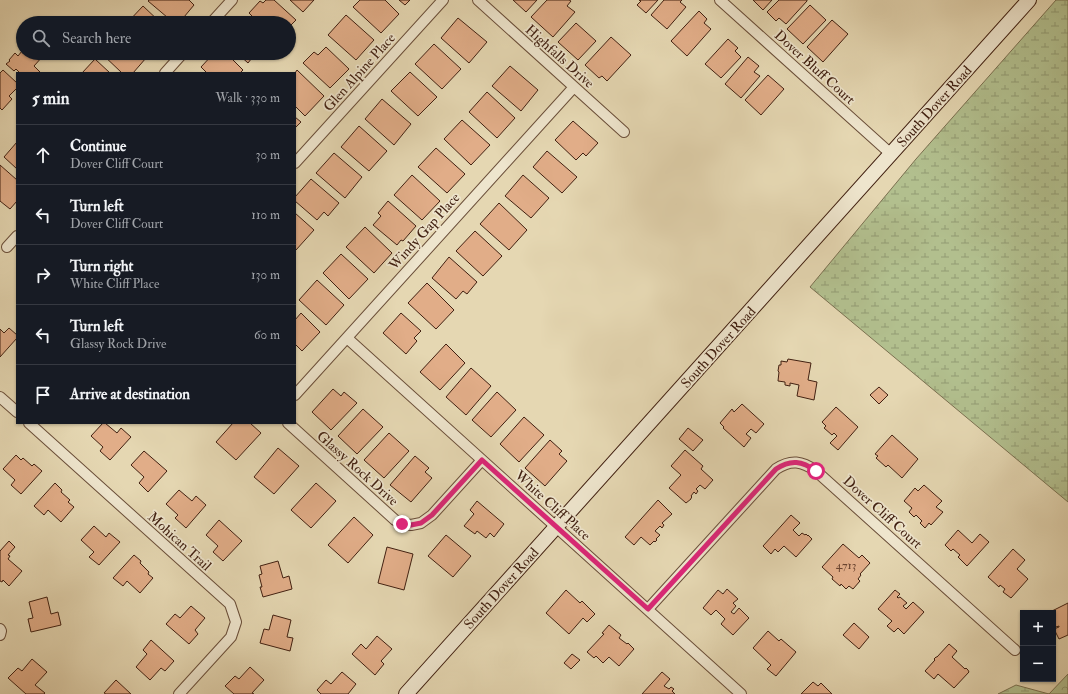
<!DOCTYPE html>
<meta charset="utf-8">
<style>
:root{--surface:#171b24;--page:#242831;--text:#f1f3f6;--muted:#9ea1a6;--line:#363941}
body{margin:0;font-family:"IM FELL Double Pica",serif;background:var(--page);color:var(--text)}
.controls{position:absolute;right:12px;bottom:12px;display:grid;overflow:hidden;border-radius:0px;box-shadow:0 1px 3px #0004}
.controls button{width:36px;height:36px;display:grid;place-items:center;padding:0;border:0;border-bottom:1px solid var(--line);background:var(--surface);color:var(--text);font:20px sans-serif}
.stop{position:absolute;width:12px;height:12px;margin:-9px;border:3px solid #db2777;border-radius:50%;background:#fff}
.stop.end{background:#db2777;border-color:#fff;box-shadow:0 1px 4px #0008}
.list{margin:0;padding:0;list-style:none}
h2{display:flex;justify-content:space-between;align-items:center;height:52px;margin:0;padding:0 16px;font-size:17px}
h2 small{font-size:13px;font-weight:400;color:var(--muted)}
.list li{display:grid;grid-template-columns:26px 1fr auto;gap:12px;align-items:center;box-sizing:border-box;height:60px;padding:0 16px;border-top:1px solid var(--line)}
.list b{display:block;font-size:15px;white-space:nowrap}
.list p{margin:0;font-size:13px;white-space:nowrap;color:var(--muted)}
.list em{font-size:13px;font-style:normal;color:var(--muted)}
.icon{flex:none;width:22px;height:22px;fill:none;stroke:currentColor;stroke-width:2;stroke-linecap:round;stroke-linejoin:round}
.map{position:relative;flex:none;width:1068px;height:694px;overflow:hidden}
.search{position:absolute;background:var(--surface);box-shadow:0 1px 3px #0004;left:16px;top:16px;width:280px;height:44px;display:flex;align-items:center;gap:10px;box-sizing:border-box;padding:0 14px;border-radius:22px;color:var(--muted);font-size:15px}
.panel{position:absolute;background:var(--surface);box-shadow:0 1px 3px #0004;left:16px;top:72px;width:280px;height:352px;border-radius:0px}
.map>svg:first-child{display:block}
.forest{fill:url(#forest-crowns);stroke:#7a7050}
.wetland{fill:url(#wetland-marsh);stroke:#7a7050}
.building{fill:#e1ad88;stroke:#412011}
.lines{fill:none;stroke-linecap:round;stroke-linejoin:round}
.street-casing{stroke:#6a4e39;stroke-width:12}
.secondary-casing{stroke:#412011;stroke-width:16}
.street{stroke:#eee5cd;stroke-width:10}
.secondary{stroke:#eee5cd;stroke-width:14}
.route{stroke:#db2777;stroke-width:5}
.labels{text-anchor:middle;stroke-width:3.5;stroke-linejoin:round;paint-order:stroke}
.number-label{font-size:12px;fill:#69432f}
.street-label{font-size:14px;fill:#412011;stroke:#eee5cd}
</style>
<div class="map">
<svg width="1068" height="694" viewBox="0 0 1068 694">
<defs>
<pattern id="forest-crowns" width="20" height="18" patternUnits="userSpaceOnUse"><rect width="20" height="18" fill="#b2bf8e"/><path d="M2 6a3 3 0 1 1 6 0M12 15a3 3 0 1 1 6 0" fill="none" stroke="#929b73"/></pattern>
<pattern id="wetland-marsh" width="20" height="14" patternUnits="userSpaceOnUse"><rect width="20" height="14" fill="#b2bf8e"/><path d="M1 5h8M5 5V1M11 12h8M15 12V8" fill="none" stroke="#929b73"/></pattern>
</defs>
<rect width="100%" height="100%" fill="#e5d7b2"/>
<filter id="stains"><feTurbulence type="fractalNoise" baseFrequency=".005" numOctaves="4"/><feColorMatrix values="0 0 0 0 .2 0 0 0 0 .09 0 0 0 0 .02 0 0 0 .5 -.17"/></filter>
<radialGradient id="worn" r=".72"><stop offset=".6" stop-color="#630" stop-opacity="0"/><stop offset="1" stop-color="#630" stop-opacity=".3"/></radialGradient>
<path class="forest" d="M1068,674v20h-19z"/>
<path class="wetland" d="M1056,0h12v502l-258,-215 106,-128z
M1016,685l33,9h1h-52z"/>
<path class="building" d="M149,0h40l5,5 -15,18h-5l-26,-22z
M266,0h8l22,20 -7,7v-4h-30l-10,-10 11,-12 3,2z
M290,0h24l-11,12z
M360,0h25l14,14 -18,19 -28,-26z
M399,0h11l-5,5z
M513,0h24l-11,12z
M547,0h22l2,1 -4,5 8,6 -22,25 -22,-20z
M639,0h19l-12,13 -9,-8 4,-4z
M664,0h18l-2,2 6,5 -19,22 -16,-14z
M753,0h19l-9,10z
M779,0h28v1l-21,23 -7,-6 -3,3 -9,-9z
M810,5l16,15 -23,24 -16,-15z
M143,6l18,17h-34z
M699,11l8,8 -3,4 7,6 -24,27 -16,-15z
M346,15l28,25 -18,20 -28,-25z
M458,18l29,24 -18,21 -28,-25z
M832,20l16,14 -25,28 -16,-15z
M576,23l20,18 -18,19 -20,-18z
M611,37l20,18 -24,26 -5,-5 -3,2 -14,-13z
M728,39l10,9 -3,3 6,6 -20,21 -16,-14z
M23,43v10h16l4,3 -9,10 7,7h-21l-4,-4 -2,2 -8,-7 4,-3 -1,-1 6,-7 3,3 4,-5 -2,-1 2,-3 -2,-1z
M434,44l27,25 -19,20 -27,-25z
M326,47l23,22 -19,19 -27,-25 11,-11 4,3z
M101,53h40l5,5 -13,15h-11z
M214,53h12l17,17 -3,3h-33l-6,-6z
M237,53h27l-5,5 -4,-4 -7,9z
M748,57l11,9 -5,6 6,4 -19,22 -16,-14z
M95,59l15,14h-28z
M510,66l28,24 -17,21 -29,-25z
M3,70l14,13v5l-8,8 3,3 -10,11 -2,-2v-35z
M297,70l27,26 -19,20 -10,-10v-33z
M410,72l27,25 -19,19 -27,-25z
M768,75l16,14 -23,26 -16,-15z
M487,92l28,26 -18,20 -28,-26z
M382,99l29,25 -17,21 -29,-26z
M295,117l6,5 -6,6z
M462,120l28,25 -19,20 -27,-26z
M573,121l25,22 -12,13 -3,-3 -7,7 -21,-20z
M359,126l28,25 -18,20 -28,-24z
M17,142v27l-13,-12z
M436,148l29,26 -18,19 -29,-26z
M547,151l30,26 -15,16 -29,-26z
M334,153l28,24 -17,21 -29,-25z
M0,165l17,15v21l-7,8 -10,-8z
M412,175l28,26 -18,19 -28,-25z
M523,175l26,23 -18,20 -26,-22z
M311,179l28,24 -11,13 -4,-4 -7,8 -22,-19v-4z
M388,201l28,25 -13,15 -2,-1 -4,5 -24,-20 8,-9 -3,-3z
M499,203l28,27 -18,20 -29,-26z
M295,213l19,17 -18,20 -1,-1z
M365,227l27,26 -18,20 -28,-26z
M475,231l27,25 -19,20 -27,-25z
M341,254l27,25 -19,20 -26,-26z
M449,257l28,25 -10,12 -4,-3 -7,8 -24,-21z
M317,280l27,25 -18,20 -27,-25z
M427,283l27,27 -18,19 -28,-26z
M301,313l19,19 -18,19 -7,-7v-24z
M401,313l20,18 -7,7 3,3 -11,13 -23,-21z
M9,328l8,7v3l-17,19v-28l4,4z
M446,344l19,19 -25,27 -20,-18z
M788,359l23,4 -3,17 9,2 -3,18 -17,-4 2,-11 -9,-2v3l-5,-1v-3l-7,-1 1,-9 -1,-1 1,-6h2v-4l6,1z
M471,368l20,18 -25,29 -20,-18z
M879,387l9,8 -9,9 -9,-9z
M333,389l8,7 3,-4 13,11 -26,27 -19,-18z
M497,392l19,18 -25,27 -19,-17z
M742,404l22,20 -8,9 -5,-4 -5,5 5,4 -7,9 -21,-19 1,-1 -4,-4 12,-14 2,3z
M836,407l22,20 -20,23 -8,-7 7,-7 -3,-3 -2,2 -8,-7 2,-2 -4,-4z
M363,409l20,18 -26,27 -19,-18z
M524,417l20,18 -25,27 -19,-18z
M103,423h2l12,10 4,-5 10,9 -21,23 -10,-9 3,-4 -12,-11z
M233,423h17l11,10 -25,27 -20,-18z
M688,428l15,12 -10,11 -14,-12z
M389,433l20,18 -25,27 -20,-18z
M892,435l26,24 -16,19 -14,-13 -2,2 -10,-9 2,-2 -3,-2z
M550,440l12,11 -3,3 8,7 -22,25 -20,-18z
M278,448l21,18 -25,28 -20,-17z
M685,450l18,16 -2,3 12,11 -8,9 -5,-4 -4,4 2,2 -2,3 -2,-2 -3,4 1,1 -1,1v1l-5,4 -17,-15 12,-13 -10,-9z
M144,451l23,20 -19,21 -9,-9 5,-6 -13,-12z
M16,455l5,5 2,-2 9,8 2,-2 8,7 -21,23 -10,-9 4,-5 -12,-11z
M415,456l14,12 -4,4 7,6 -21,24 -21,-17z
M55,483l7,7 -1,2 9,8 -2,2 6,5 -13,15 -13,-12 -4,5 -10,-9z
M316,483l20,18 -25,27 -20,-18z
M924,485l18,16 -6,6 7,5 -12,13 -2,-2 -4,5 -5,-5 2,-2 -6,-6 -2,2 -5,-5 3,-4 -8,-7 11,-13 3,3z
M179,490l13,11 4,-5 10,9 -20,23 -11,-10 3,-3 -12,-11z
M658,500l14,14 -10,9 2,2 -2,3 -2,-2 -5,5 5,4 -4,4 1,1 -2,2 -1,-1 -4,4 -9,-8 -7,8 -9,-8z
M477,501l27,23 -10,13 -4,-4 -4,5 -9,-7 -2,3 -11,-8 10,-12 -4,-4z
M791,515l9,8 -7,7 6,6 3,-3 3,2 1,-1 2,2v-1l4,4 -16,18 -12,-11 -6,6 -3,-3 -4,5 -8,-8z
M354,517l19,18 -25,28 -20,-18z
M219,520l23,21 -19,20 -10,-9 5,-6 -12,-11z
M94,526l12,11 3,-4 11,9 -21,23 -10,-8 5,-5 -13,-12z
M958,530l14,13 8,-9 9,8 -22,24 -9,-9 2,-2 -7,-6 -2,2 -6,-6z
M446,535l25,21 -18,21 -25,-21z
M9,541l6,6 -7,8 2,1 -2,3 14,12 -13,15 -6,-6 -1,2 -2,-1v-30z
M843,544l16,14 3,-3 8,8 -10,11 1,1 -3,4 2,2 -7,8 -4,-3 -3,3 -5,-5 -1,2 -8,-7 1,-2 -11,-10z
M387,547l26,7 -9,36 -26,-7z
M1013,549l12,11 -8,9 11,10 -17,19 -8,-6 2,-3 -5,-4 -1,2 -11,-10z
M134,555l7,6 -1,2 9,9 -1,2 5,4 -13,15 -13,-12 -4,5 -10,-8z
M278,561l5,17 6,-2 3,13 -29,8 -3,-10h2l-3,-12 3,-1 -2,-8z
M727,589l11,10 -5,4 3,3 -5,6 3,2 5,-6 10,10 -16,17 -12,-11 4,-5 -9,-9 -5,5 -8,-7 15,-18 5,4z
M566,590l14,13 2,-2 13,13 -8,8 -4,-4 -14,16 -23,-21z
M895,590l5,4 -3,3 1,1 2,-1 7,6 -4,3 3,3 7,-7 11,10 -20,22 -6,-6 -4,4 -7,-6 5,-5 -14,-12z
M47,597l4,17 7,-2 3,13 -30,7 -3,-13 5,-1 -4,-16z
M1068,603v32l-9,4 -5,-10 5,-2v-1l-3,1 -2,-4h-1v-5l2,-1 -3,-6z
M191,606l14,12 -10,12 3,4 -9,10 -23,-20 9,-10 5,4z
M273,615l18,5 -4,17 6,1 -3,13 -30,-8 4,-14 5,1z
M854,623l15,14 -10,12 -16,-14z
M609,625l12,10 -2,3 8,6 1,-1 6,6 -15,17 -10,-9 -6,6 -7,-7 -2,2 -7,-6 17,-18 -2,-1z
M768,631l11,10 2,-2 15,13 -4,5 -16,19 -9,-7 4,-4 -18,-17z
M377,636l15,13 -11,12 3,3 -9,11 -23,-21 9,-10 5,5z
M151,640l23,21 -9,10 -4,-3 -11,12 -14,-13 11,-13 -4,-4z
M949,644l8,7 -5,6 13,12 1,-1 2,2 1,2 -15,16 -16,-14 -4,5 -9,-8 10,-11 -1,-1 2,-2h1z
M572,654l8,6 -9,9 -7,-6z
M32,659l15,13 -12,13 10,8 -1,1h-18l-18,-16 10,-10 4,3z
M250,667l14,13 -12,13 2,1h-20l-9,-8 10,-10 4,3z
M342,672l14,12 -8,10h-27l-4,-4 9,-10 5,4z
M662,672l8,7 -6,7 5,3 2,-2 3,2 -2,2 3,3h-33z
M116,680l15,14h-25l-2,-1z
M813,682l5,4 3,-3 11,11h-31z"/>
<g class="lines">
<defs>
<path id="street" d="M478,0l146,132
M720,0l171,154
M211,23l21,-23
M165,73l18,-20
M295,163l148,-163
M7,247l10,-11
M347,338l394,356
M295,395l279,-308
M0,397l17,15
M29,423l201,181 6,18 -5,15 -52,57
M288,423l107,97 7,4 9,1 10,-2 11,-8 50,-55
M648,609l128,-140c15,-10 26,-8 40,2l199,179
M0,629l1,2 -1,4"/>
<path id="secondary" d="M406,694l623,-694"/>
</defs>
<use href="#street" class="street-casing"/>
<use href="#secondary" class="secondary-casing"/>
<use href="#street" class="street"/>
<use href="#secondary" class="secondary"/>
</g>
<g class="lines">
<path class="route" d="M402,524l9,1 10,-2 11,-8 50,-55 166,149 128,-140c15,-10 26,-8 40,2"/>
</g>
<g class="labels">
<g class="number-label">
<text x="846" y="569">4713</text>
</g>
<g class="street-label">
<text transform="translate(560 56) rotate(42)" y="5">Highfalls Drive</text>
<text transform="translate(815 67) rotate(42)" y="5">Dover Bluff Court</text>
<text transform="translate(359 72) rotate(-48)" y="5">Glen Alpine Place</text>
<text transform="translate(934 106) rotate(-48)" y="5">South Dover Road</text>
<text transform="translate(424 231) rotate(-48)" y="5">Windy Gap Place</text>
<text transform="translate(718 347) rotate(-48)" y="5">South Dover Road</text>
<text transform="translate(358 468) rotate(42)" y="5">Glassy Rock Drive</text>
<text transform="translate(553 505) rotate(42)" y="5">White Cliff Place</text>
<text transform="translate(883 512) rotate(42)" y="5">Dover Cliff Court</text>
<text transform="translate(180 541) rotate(42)" y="5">Mohican Trail</text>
<text transform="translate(501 588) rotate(-48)" y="5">South Dover Road</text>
</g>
</g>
<rect width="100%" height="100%" filter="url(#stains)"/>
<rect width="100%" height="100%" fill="url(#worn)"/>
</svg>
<div class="controls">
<button>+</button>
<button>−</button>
</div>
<div class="stop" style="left:816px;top:471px"></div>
<div class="stop end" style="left:402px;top:524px"></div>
<div class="search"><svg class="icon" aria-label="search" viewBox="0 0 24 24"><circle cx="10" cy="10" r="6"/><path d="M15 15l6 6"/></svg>Search here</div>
<section class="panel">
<h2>5 min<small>Walk · 330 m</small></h2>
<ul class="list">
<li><svg class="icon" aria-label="ahead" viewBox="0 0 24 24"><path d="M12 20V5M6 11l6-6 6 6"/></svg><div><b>Continue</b><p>Dover Cliff Court</p></div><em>30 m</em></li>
<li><svg class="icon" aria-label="left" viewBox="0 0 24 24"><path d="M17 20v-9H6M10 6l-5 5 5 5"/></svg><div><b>Turn left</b><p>Dover Cliff Court</p></div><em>110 m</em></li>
<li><svg class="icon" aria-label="right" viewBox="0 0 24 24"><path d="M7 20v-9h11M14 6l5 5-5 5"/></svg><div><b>Turn right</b><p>White Cliff Place</p></div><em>130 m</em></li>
<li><svg class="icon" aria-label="left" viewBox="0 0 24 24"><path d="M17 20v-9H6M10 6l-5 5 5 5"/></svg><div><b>Turn left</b><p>Glassy Rock Drive</p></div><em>60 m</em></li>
<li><svg class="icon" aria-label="arrive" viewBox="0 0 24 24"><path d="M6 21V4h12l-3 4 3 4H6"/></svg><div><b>Arrive at destination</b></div></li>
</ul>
</section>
</div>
